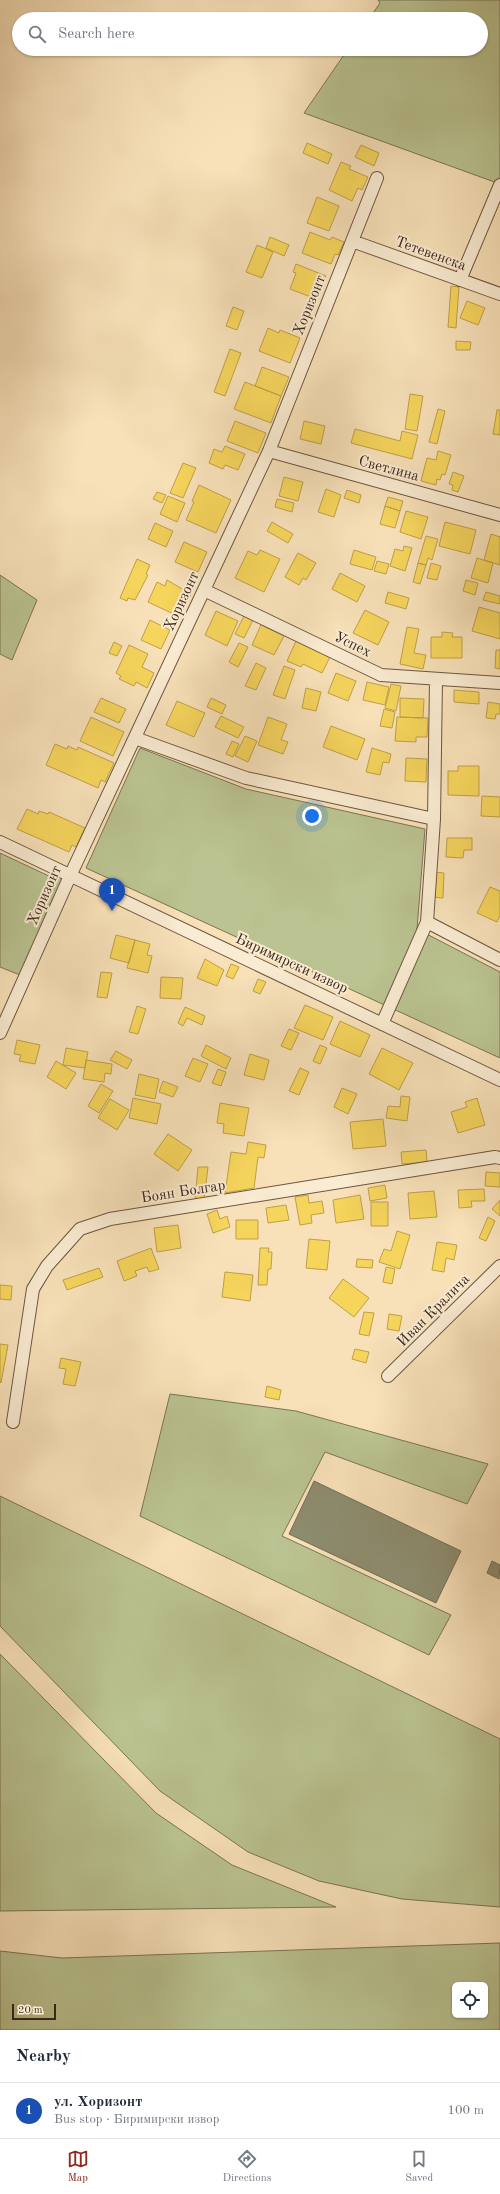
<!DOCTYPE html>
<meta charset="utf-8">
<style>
:root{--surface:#fff;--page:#f2f2f3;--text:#1f2937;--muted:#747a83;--line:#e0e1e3;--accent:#8f2418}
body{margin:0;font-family:"Old Standard TT",serif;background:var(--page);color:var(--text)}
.controls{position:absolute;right:12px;bottom:12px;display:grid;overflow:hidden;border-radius:6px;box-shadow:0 1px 3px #0004}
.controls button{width:36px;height:36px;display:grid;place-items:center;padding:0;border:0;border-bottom:1px solid var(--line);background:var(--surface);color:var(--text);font:20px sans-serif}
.scale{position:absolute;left:12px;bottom:10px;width:44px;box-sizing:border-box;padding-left:4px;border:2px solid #3d261a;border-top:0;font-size:11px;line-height:14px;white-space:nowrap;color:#3d261a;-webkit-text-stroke:3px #faecd2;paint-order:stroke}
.you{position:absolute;left:312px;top:816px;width:14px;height:14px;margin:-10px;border:3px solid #fff;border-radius:50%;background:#1a73e8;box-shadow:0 0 0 6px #1a73e833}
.badge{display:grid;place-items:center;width:26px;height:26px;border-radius:50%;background:var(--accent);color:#fff;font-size:13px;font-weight:700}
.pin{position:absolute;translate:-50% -33px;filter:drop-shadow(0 1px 2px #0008)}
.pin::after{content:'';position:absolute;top:21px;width:14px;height:12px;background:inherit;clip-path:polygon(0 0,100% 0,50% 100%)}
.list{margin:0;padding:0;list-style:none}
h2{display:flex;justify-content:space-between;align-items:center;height:52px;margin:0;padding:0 16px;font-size:17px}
h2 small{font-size:13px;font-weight:400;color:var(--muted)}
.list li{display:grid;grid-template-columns:26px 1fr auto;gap:12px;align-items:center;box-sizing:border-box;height:56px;padding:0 16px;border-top:1px solid var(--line)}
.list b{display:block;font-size:15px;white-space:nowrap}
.list p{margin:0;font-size:13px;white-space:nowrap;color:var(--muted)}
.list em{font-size:13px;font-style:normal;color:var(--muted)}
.icon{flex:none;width:22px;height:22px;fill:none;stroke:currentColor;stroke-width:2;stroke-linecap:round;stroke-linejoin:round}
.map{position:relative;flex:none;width:500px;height:2030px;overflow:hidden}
.search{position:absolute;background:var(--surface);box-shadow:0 1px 3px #0004;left:12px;right:12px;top:12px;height:44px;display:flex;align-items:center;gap:10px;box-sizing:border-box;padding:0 14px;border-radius:22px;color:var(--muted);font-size:15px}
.sheet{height:108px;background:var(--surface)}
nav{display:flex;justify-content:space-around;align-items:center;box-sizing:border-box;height:56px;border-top:1px solid var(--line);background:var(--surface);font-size:11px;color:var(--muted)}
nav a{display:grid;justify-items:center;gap:2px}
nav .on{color:var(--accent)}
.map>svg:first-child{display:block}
.green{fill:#bac391;stroke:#7c7456;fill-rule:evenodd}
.homes{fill:#f6d55c;stroke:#bea048}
.industry{fill:#8c8c6e;stroke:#746d55}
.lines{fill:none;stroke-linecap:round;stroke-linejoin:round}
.street-casing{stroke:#6c5542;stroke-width:14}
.street{stroke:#faecd2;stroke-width:12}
.labels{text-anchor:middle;stroke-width:4;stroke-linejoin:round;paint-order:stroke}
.street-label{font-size:15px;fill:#3d261a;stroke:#faecd2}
</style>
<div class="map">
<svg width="500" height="2030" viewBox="0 0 500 2030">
<rect width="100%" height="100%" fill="#f8e1b9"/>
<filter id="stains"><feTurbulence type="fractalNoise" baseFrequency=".005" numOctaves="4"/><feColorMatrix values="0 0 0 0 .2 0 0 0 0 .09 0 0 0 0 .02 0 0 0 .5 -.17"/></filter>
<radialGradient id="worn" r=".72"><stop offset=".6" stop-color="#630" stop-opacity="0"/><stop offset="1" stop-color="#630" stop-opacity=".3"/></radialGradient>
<path class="green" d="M378,0h122v184l-196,-71 44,-64h133v-30h-112l11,-16z
M0,575l37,25 -25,60 -12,-6z
M140,748l106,41 179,40 -8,100 83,43v86l-414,-190z
M0,853l51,24 19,-1 -45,101 -25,-10z
M170,1394l126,17 192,53 -21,40 -142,-52 -43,84 169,79 -22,40 -289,-139z
M0,1496l500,243v168l-98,-8 -83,-18 -71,-29 -88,-61 -160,-165z
M0,1654l156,159 76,52 104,42 -336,4z
M500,1943v87h-500v-79l62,7zM455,1985h30v30h-30z"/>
<path class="homes" d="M307,143l25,11 -4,10 -25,-11z
M361,145l18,8 -5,13 -19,-9z
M341,162l10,4 -2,3 19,8 -6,13 -4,-2 -6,13 -23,-11z
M317,197l22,9 -10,25 -22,-8z
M310,232l20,8 2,-3 12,5 -6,13 -3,-1 -4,10 -29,-11z
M270,237l19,8 -5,11 -18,-8z
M257,245l16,7 -11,26 -16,-6z
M296,264l30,12 -10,23 -26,-10 6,-16 -3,-1z
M451,286l8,1 -3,41 -8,-1z
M467,301l18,7 -7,17 -18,-7z
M233,307l11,4 -7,19 -11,-4z
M268,328l11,5 1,-3 20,8 -10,25 -31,-12z
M456,341l15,1 -1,8h-14z
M230,349l11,4 -16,43 -11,-4z
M262,367l27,10 -8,19 -26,-10z
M245,382l36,14 -10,27 -37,-14z
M410,394l13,2 -6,35 -12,-2z
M438,409l7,2 -8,33 -8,-2z
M497,410h3v25l-7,-1z
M235,421l31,12 -8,20 -31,-12z
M304,421l21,5 -4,18 -21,-5z
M355,429l45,12 2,-10 16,4 -6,24 -61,-16z
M225,446l20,8 -7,16 -13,-5 -2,4 -14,-6 5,-14 8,3z
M438,451l13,4 -6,20 -3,-1 -2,6 -3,-1 -1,6 -15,-4 6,-23 9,2z
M183,463l13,5 -13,30 -13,-5z
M453,472l11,4 -6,16 -6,-2 1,-5 -4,-1z
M284,477l19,5 -5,19 -19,-5z
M199,485l32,15 -15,33 -30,-13 8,-18 -2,-1z
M326,489l15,6 -7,22 -16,-5z
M347,490l14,5 -2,8 -15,-5z
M157,492l9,3 -4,8 -9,-4z
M168,496l17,7 -8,19 -17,-8z
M388,497l15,4 -3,10 -15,-5z
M277,499l17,4 -2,9 -17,-5z
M385,506l15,5 -5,17 -15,-4z
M406,511l22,6 -7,22 -21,-7z
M272,522l21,12 -5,9 -21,-12z
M445,522l31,8 -6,24 -31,-8z
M155,523l18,8 -7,16 -18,-8z
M491,534l9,3v28l-16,-5z
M426,536l12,3 -6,21 -4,-2 -2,7 -8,-2z
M184,542l23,10 -9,20 -23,-10z
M404,546l8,2 -7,23 -15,-5 5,-17 8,2z
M260,550l20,9 -16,33 -29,-14 13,-27 9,4z
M354,550l22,7 -4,13 -22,-6z
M298,553l18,10 -10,17 -3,-2 -4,7 -14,-8z
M477,558l16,5 -5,20 -17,-5z
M137,559l13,6 -4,9 2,1 -13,25 -7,-2 -1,3 -7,-3z
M377,561l12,3 -3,10 -12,-3z
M418,563l8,2 -6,19 -7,-2z
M431,563l10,3 -4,14 -10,-2z
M340,573l25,13 -8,16 -25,-13z
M167,580l24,14 -11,23 -32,-15 9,-20 8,4z
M466,580l12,3 -3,12 -12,-4z
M388,592l21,6 -3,11 -21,-6z
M486,592l14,4v8l-17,-4z
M479,607l21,6v26l-28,-8z
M365,610l24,12 -11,23 -25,-12z
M216,611l22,10 -11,25 -22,-11z
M244,616l9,4 -9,18 -9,-4z
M150,620l20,10 -9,19 -20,-9z
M261,625l23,11 -10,19 -22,-10z
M407,627l12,2 -5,24 12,2 -3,14 -23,-5z
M442,632l11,1 -1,4h10v21h-31v-21h11z
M296,641l34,16 -8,16 -19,-9 -2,3 -14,-6z
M114,642l8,4 -5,10 -8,-3z
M239,643l9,4 -10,20 -9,-5z
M129,645l19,9 -6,13 12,6 -7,15 -11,-6 -2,4 -15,-7 2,-3 -5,-3z
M496,650h4v19l-5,-1z
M256,663l10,5 -10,22 -11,-4z
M284,666l11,4 -10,29 -12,-4z
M336,673l20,8 -8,20 -20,-8z
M367,682l22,5 -4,18 -22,-5z
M391,684l10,2 -5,25 -11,-3z
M306,688l15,4 -5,19 -14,-3z
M454,690l25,2v12l-25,-2z
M101,698l25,11 -7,14 -25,-11z
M211,698l15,7 -4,9 -15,-7z
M400,698l24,1 -1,19 -23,-1z
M177,701l28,12 -11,24 -28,-12z
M488,702l12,2v10h-4l-1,5 -9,-1z
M384,709l11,3 -3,16 -12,-2z
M221,716l23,11 -6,11 -23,-11z
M91,717l33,15 -11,24 -33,-15z
M268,717l19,7 -6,16 7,2 -5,12 -25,-9z
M397,717l31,1 -1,19h-11v5l-21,-1z
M331,726l34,13 -8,21 -34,-13z
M245,736l12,5 -9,21 -13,-6z
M232,741l7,3 -6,13 -7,-3z
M55,744l12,5 1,-3 9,4 1,-3 36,16 -9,19 -4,-2 -3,8 -52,-23z
M372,748l19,6 -2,9 -6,-1 -3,13 -14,-3z
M406,758l21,1 -1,23 -21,-1z
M458,766h21v30l-31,-1v-24h10z
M482,796l18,1v20l-19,-1z
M27,809l11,5 1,-3 9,3 1,-2 36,16 -9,19 -4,-2 -3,7 -52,-23z
M447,838h25v12h-8l-1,8 -17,-1z
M434,872l10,1 -1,25 -10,-1z
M490,887l10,4v25l-3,6 -20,-9z
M116,935l19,5 -6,23 -19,-5z
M135,940l15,4 -3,11 5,1 -4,17 -21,-5z
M205,959l19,11 -7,16 -20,-8z
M231,964l8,3 -6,12 -7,-3z
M101,972l11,1 -5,25 -10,-1z
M161,977l22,1 -2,21 -21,-1z
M258,979l8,3 -6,12 -7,-3z
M305,1005l28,12 -10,23 -29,-12z
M137,1006l9,3 -8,25 -9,-2z
M185,1007l20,9 -3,9 -15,-7 -4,8 -5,-3z
M340,1021l30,14 -10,22 -30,-13z
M289,1029l10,4 -8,17 -10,-4z
M17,1040l23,5 -5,19 -16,-3 2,-6 -7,-1z
M206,1045l25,13 -5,11 -25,-13z
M320,1045l7,3 -7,16 -7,-3z
M66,1048l22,4 -3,16 -22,-3z
M382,1048l31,15 -14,27 -30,-16z
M116,1051l16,9 -5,9 -17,-9z
M250,1054l19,6 -5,20 -20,-5z
M193,1058l15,6 -8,18 -15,-6z
M86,1060l26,4 -1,10 -6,-1 -1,9 -21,-3z
M56,1061l20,12 -10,16 -19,-12z
M300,1068l9,4 -10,23 -10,-4z
M218,1069l8,3 -5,14 -9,-3z
M139,1074l20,5 -4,20 -20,-4z
M163,1081l15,6 -5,10 -14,-5z
M101,1084l12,7 -14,22 -11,-7z
M342,1088l15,6 -9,20 -14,-7z
M401,1096l9,1 -3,24 -21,-3 2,-12 12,1z
M133,1098l28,6 -4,20 -28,-6z
M477,1098l8,27 -27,8 -7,-21 16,-5 -2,-5z
M110,1099l19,11 -12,20 -19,-12z
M220,1103l29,5 -5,28 -21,-3 1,-9 -7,-1z
M383,1119l3,27 -33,3 -3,-27z
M168,1134l24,16 -14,21 -24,-17z
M248,1142l18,3 -2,13 -6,-1 -4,31 -29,5 6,-41 15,2z
M426,1150l1,12 -25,2 -1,-12z
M198,1167h10l-4,33 -9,-1z
M486,1172l14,1v14l-15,-1z
M385,1185l2,13 -17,3 -2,-13z
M484,1189l1,12h-14l1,6 -13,1 -1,-18z
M434,1191l3,26 -27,2 -2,-26z
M308,1195l1,8 13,-2 2,12 -13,2 1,8 -12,2 -5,-28z
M360,1195l4,24 -28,4 -3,-23z
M500,1200v16l-8,-7z
M371,1202h17v24h-17z
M286,1205l3,15 -21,3 -2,-15z
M217,1210l3,9 7,-3 3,11 -17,6 -6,-19z
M488,1217l7,4 -9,20 -7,-3z
M236,1220h22v19h-22z
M178,1225l3,23 -24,4 -3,-24z
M397,1231l13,4 -10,34 -21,-7 5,-13 7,2z
M309,1239l21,2 -3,29 -21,-2z
M437,1242l20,3 -3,15 -8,-2 -2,14 -12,-2z
M151,1248l8,21 -10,3 -2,-5 -12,4 2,5 -13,5 -7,-20z
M260,1248h9l-1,4h4l-1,17h-3l-1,16h-9z
M357,1259l16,1 -1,8 -16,-1z
M386,1267l9,2 -3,15 -9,-2z
M99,1268l4,9 -36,13 -4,-10z
M225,1272l28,3 -3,26 -28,-4z
M343,1279l26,19 -15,19 -25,-19z
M0,1285l12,1 -1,14 -11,-1z
M364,1312l10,1 -5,23 -10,-2z
M389,1314l13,2 -3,15 -12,-2z
M0,1344l8,1 -7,38 -1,-1z
M355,1349l14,3 -3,11 -14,-4z
M61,1358l20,4 -6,24 -12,-2 3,-15 -7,-1z
M267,1386l14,4 -2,10 -14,-3z"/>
<path class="industry" d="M314,1481l147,70 -25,52 -147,-69z
M492,1561l8,4 -1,14 -12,-6z"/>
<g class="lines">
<defs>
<path id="street" d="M352,241l148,53
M460,280l40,-95
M269,451l231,64
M204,590l177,85 119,8
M135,738l111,40 188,41
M0,842l500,238
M427,922l73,38
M382,1024l45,-102 7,-103 2,-139
M0,1033l70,-157 199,-425 108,-273
M388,1376l112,-110
M13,1422l20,-133 14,-23 33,-37 30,-10 385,-62 5,1"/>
</defs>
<use href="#street" class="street-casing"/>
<use href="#street" class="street"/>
</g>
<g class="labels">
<g class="street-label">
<text transform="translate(431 253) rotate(20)" y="5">Тетевенска</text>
<text transform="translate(309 305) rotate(-68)" y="5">Хоризонт</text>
<text transform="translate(389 468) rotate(15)" y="5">Светлина</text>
<text transform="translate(181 601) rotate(-65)" y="5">Хоризонт</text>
<text transform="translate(353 644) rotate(26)" y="5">Успех</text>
<text transform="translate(44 895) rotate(-66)" y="5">Хоризонт</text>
<text transform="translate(292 963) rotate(25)" y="5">Биримирски извор</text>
<text transform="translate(183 1191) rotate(-9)" y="5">Боян Болгар</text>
<text transform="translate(433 1310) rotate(-45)" y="5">Иван Кралича</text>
</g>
</g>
<rect width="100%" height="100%" filter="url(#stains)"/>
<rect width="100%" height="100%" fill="url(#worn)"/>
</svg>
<div class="controls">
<button><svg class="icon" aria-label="locate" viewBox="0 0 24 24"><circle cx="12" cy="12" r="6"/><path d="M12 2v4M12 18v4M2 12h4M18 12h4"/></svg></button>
</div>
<div class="scale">20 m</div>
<div class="you"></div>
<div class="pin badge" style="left:112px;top:911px;background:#1a4fb4">1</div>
<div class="search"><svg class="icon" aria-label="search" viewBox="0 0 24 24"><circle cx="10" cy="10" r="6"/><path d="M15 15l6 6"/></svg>Search here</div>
</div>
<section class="sheet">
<h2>Nearby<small></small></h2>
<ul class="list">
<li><span class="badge" style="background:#1a4fb4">1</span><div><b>ул. Хоризонт</b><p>Bus stop · Биримирски извор</p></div><em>100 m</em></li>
</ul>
</section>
<nav>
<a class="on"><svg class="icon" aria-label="map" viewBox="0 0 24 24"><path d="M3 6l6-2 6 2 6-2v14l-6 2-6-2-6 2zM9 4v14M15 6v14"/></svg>Map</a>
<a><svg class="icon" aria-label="directions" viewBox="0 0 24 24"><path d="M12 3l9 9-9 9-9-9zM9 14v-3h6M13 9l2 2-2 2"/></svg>Directions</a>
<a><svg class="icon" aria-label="saved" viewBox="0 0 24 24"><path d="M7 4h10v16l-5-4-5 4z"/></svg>Saved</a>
</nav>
